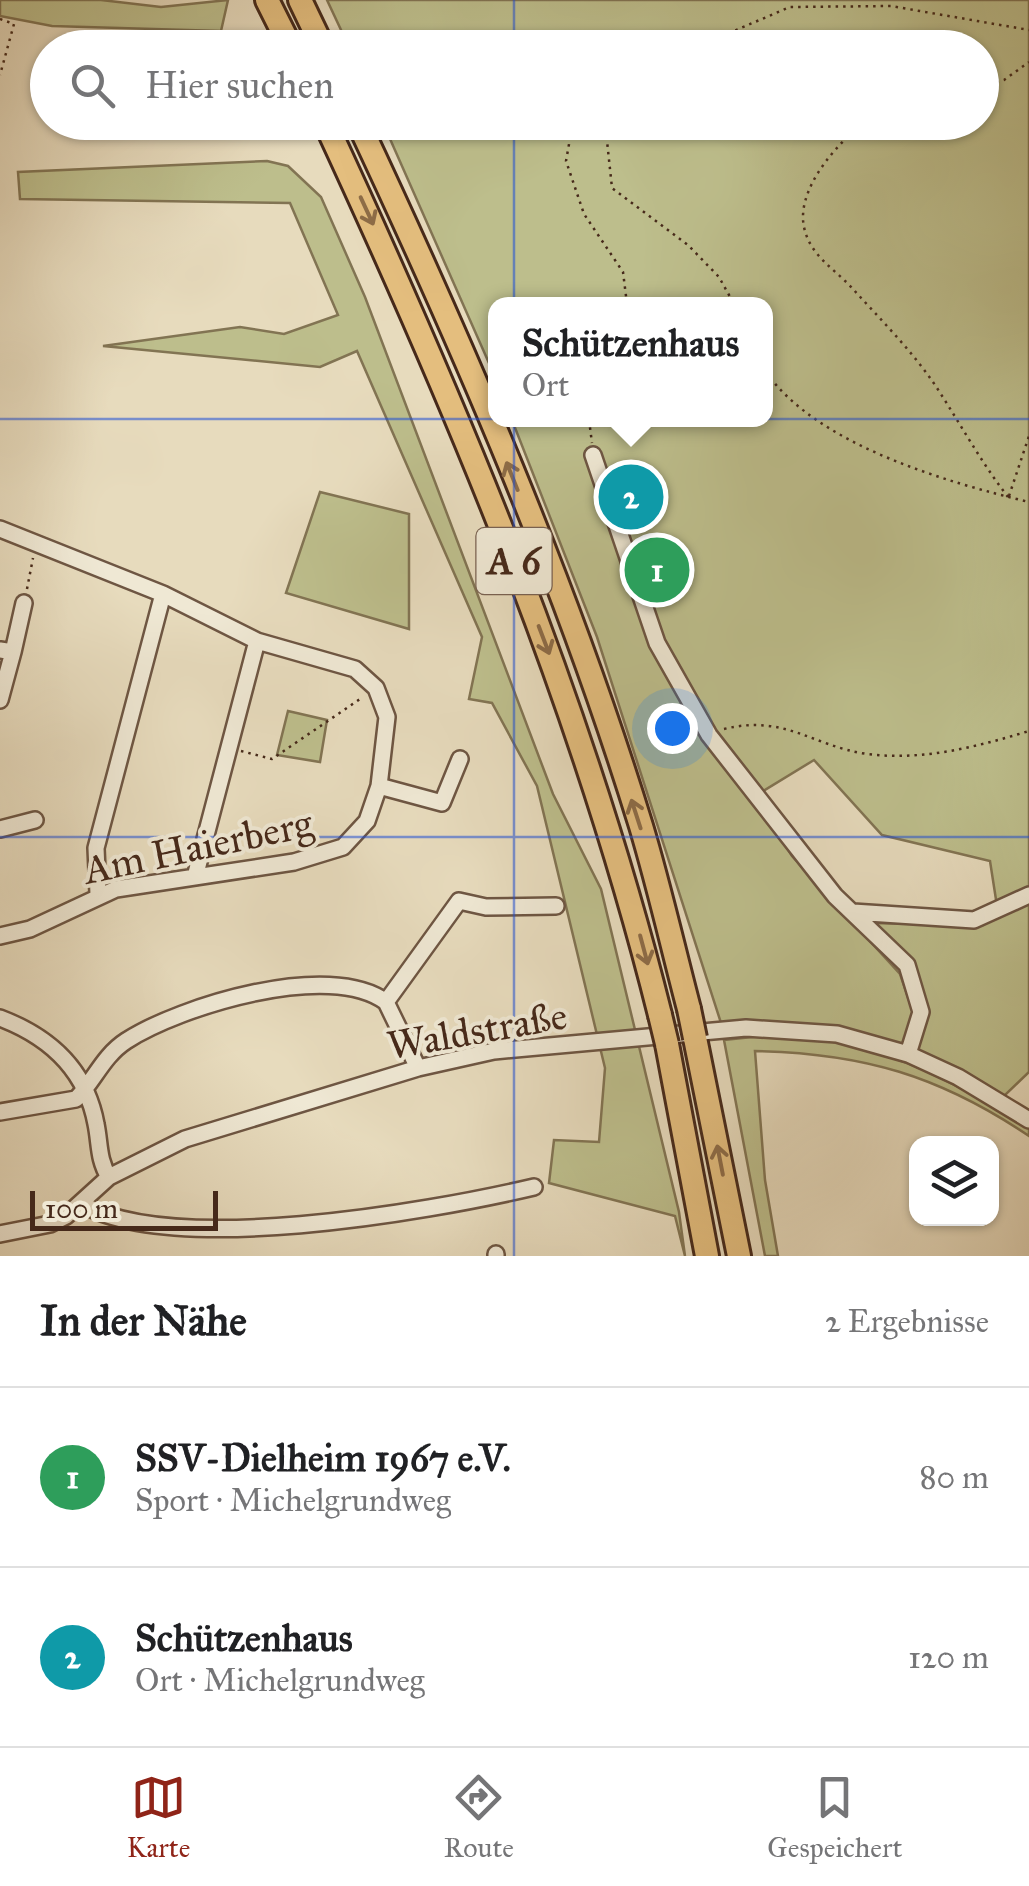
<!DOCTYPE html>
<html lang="de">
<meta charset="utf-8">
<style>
:root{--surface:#fff;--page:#f6f6f6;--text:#202124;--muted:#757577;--line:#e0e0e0;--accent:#8f2418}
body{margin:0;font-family:"IM FELL Great Primer",serif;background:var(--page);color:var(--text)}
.controls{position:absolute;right:30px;bottom:30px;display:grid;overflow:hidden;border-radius:20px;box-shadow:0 2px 8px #0004}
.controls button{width:90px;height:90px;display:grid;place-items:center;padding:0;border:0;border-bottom:2px solid var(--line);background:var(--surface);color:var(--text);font:50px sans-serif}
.scale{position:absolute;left:30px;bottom:25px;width:188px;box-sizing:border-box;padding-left:10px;border:5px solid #46291a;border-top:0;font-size:28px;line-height:35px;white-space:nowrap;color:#46291a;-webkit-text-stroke:8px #efe8d4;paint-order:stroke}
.you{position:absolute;left:672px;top:728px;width:35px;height:35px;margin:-25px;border:8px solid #fff;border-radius:50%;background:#1a73e8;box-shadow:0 0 0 15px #1a73e833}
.badge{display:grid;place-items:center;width:65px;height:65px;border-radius:50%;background:var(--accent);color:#fff;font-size:32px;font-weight:700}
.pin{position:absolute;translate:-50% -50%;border:5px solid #fff;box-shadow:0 2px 10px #0006}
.popup{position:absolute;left:488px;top:297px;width:285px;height:130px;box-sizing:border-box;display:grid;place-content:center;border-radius:20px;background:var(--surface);filter:drop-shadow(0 2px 8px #0005);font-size:32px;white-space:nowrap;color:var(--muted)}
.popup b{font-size:38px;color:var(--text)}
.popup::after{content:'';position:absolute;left:50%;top:100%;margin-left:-20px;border:20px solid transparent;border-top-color:var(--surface)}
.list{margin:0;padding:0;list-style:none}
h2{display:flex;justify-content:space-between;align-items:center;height:130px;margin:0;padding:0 40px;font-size:42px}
h2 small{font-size:32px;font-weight:400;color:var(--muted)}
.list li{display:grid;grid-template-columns:65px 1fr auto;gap:30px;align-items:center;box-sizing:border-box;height:180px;padding:0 40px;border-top:2px solid var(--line)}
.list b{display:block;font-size:38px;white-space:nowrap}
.list p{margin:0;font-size:32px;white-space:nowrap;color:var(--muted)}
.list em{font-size:32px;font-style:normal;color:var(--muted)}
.icon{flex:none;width:55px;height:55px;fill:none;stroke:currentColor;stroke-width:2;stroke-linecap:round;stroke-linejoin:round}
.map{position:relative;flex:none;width:1029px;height:1256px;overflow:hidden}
.search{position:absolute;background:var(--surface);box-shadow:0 2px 8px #0004;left:30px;right:30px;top:30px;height:110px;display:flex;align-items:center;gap:25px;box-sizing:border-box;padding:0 35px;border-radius:55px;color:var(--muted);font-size:38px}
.sheet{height:490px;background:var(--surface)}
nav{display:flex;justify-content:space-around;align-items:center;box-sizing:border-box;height:140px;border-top:2px solid var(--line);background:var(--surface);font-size:28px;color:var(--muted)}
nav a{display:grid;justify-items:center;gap:5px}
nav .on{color:var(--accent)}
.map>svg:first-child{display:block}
.green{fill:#bdbe8c;stroke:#827453;stroke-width:2.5;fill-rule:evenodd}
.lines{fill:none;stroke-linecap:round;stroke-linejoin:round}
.minor-casing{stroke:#6e5643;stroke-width:20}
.highway-casing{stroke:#46291a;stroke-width:28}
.path{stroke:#46291a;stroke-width:2.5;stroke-dasharray:2.5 5;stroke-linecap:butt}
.minor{stroke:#efe8d4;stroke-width:15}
.highway{stroke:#e4be7e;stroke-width:22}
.highway-bridge-casing{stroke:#46291a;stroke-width:28;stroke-linecap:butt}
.highway-bridge{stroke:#e4be7e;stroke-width:22}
.oneway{stroke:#8d6c47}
.grid{fill:none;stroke:#1d4ed8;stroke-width:2.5;stroke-opacity:0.55}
.labels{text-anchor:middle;stroke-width:8;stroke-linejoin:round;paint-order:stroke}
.shield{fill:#efe8d4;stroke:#796252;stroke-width:2.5}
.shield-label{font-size:38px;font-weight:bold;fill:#46291a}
.street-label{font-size:40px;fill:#46291a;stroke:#efe8d4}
</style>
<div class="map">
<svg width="1029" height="1256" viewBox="0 0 1029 1256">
<rect width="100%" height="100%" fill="#e7dbbd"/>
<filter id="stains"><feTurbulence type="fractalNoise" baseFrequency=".002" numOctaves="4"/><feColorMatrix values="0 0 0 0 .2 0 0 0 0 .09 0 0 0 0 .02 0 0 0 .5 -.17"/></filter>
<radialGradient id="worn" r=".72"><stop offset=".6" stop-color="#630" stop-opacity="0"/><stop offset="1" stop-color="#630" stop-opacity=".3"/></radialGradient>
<path class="green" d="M0,0h101l60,7 67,-7 -7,31 -169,-5 -52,-10z
M327,0h702v1072l-27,26c-92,-60 -171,-81 -281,-75l-124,-386 -85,-217h254v-116h-270v75l-113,-256 599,-1v-74l-633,-1zM814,760l68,75 108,26 7,45 -14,19 -114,-2 52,63 5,37 -16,2 3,-13 -13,-38 -108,-118 -37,-60z
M267,161l21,5 33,31 44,100 188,497 48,95 78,323 6,44 -10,-40 -126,-33 5,-43 45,2 6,-74 -68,-282 -45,-83 -23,-4 13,-62 -125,-286 -37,16 -217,-21 137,-19 44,7 54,-19 -48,-112 -270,-4 -2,-27z
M320,492l89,22v115l-123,-36z
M288,711l39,9 -7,42 -43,-7z
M772,1035c104,4 171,40 257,93v8c-89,-60 -166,-83 -274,-85l10,129 13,76h-13l-41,-216z"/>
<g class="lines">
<defs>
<path id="minor" d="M593,455l64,188 52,92 126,161 72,69 14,47 -13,42
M0,529l163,65 94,47 98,28 21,19 11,29 -8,69 -12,35 -24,26 -49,15 -178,27 -86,40 -30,7
M0,650l13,2 11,-49
M0,700l13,-48
M379,786l63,17 18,-44
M0,829l35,-9
M195,877l62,-236
M98,894l-2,-46 67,-254
M853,912l121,8 55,-25
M386,1002l73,-101 27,6 70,-1
M0,1018c50,19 86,52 96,106 4,19 2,36 13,53
M0,1112l76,-13c18,-18 27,-43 50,-58 54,-35 204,-81 260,-39l32,66
M82,1204c91,52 341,9 452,-17
M0,1234l50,-10 16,-8 43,-39 76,-38 233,-71 76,-17 252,-23 91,6 71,20 50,23 71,43
M496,1254v2"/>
<path id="highway" d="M267,0l24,48
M300,0l23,48
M325,122c134,289 258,584 335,893
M358,122c107,228 209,463 283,704 18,60 32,122 48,183
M695,1038l44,218
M667,1044l40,212"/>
</defs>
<use href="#minor" class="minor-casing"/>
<use href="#highway" class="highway-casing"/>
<path class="path" d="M0,19l14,5 -14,51
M694,48l96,-41 101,-1 138,24
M982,86l22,-6 25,-18
M573,122l-7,39 18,53 39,58 4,32
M605,122l7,66 76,57 31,32 15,27
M865,122c-28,21 -72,70 -60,109 7,26 31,39 48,58 28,31 61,64 84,99 24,37 44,74 71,109
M766,372c51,73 180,110 263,130
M589,420l3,23
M1009,496l20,-60
M27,589l6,-31
M724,729c61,-15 88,17 143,25 56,7 109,-7 162,-23
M241,751l31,8 91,-62"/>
<use href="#minor" class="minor"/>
<use href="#highway" class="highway"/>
<defs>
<path id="highway-bridge" d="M689,1009l6,29
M660,1015l7,29"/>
</defs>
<use href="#highway-bridge" class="highway-bridge-casing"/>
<use href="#highway-bridge" class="highway-bridge"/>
</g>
<defs><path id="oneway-shaft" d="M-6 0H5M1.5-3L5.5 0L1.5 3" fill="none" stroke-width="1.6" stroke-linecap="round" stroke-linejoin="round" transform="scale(2.5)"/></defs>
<g class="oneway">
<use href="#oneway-shaft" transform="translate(367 211) rotate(65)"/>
<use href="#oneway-shaft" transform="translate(512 476) rotate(-112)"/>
<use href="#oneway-shaft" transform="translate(544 640) rotate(69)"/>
<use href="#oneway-shaft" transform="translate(636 814) rotate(-108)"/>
<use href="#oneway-shaft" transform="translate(644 950) rotate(75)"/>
<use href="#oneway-shaft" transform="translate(720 1160) rotate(-101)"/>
</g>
<path class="grid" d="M514,0v48M514,122v1134M0,419h1029M0,837h1029"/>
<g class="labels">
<rect class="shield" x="476.5" y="528" width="75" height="66" rx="8"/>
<g class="shield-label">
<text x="514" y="574">A 6</text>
</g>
<g class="street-label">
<text transform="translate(198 846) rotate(-12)" y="14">Am Haierberg</text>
<text transform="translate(477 1030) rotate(-10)" y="14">Waldstraße</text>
</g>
</g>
<rect width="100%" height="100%" filter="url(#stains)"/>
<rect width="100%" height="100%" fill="url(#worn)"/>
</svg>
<div class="controls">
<button><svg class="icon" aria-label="layers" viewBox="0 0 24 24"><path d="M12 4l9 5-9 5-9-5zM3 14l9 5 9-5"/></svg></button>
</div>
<div class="scale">100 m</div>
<div class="you"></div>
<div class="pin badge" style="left:657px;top:570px;background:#2e9e5b">1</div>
<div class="pin badge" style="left:631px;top:497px;background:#0f9aa8">2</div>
<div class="popup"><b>Schützenhaus</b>Ort</div>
<div class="search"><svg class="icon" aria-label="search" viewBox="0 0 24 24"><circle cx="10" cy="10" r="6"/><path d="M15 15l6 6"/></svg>Hier suchen</div>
</div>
<section class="sheet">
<h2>In der Nähe<small>2 Ergebnisse</small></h2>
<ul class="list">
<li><span class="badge" style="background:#2e9e5b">1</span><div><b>SSV-Dielheim 1967 e.V.</b><p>Sport · Michelgrundweg</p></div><em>80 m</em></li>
<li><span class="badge" style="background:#0f9aa8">2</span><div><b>Schützenhaus</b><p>Ort · Michelgrundweg</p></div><em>120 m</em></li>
</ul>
</section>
<nav>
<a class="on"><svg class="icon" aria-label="map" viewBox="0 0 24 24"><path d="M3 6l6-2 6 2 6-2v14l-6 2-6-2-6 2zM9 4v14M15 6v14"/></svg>Karte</a>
<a><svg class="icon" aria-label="directions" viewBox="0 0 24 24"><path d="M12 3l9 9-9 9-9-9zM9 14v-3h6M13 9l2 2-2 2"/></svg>Route</a>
<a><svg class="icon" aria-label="saved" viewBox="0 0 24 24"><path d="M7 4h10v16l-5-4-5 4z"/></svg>Gespeichert</a>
</nav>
